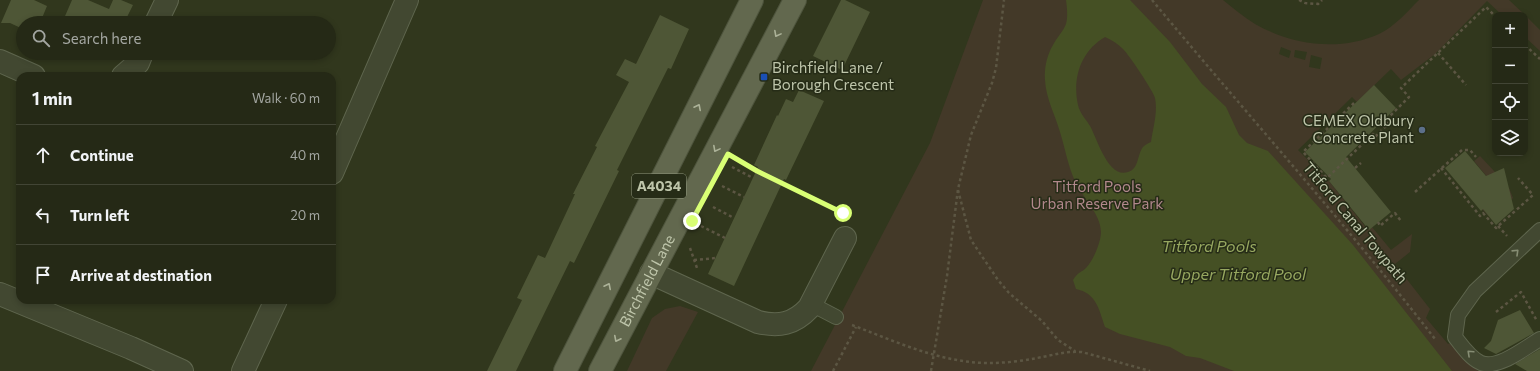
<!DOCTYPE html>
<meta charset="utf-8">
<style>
:root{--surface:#252916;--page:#313523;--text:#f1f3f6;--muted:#a3a6a1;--line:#424535}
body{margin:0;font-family:Commissioner,sans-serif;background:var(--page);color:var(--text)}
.controls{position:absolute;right:12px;top:12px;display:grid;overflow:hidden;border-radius:8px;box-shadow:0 2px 6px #0003}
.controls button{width:36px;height:36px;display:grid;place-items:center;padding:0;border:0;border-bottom:1px solid var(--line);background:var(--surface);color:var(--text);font:20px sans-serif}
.stop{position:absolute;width:12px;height:12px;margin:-9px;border:3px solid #d9ff75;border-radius:50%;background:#fff}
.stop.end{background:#d9ff75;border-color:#fff;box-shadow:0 1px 4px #0008}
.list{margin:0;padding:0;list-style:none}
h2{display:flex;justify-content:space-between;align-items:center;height:52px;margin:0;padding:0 16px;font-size:17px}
h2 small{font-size:13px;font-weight:400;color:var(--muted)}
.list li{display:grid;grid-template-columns:26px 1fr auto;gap:12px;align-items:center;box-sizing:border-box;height:60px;padding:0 16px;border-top:1px solid var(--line)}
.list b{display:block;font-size:15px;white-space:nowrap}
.list em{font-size:13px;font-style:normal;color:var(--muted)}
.icon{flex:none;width:22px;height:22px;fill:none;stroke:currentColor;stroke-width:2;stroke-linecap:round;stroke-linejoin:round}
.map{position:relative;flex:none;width:1540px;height:371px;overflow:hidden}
.search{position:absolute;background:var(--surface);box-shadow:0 2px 6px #0003;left:16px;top:16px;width:320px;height:44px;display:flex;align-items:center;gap:10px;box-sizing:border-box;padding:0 14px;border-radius:22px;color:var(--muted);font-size:15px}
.panel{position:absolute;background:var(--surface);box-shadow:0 2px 6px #0003;left:16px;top:72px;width:320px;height:232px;border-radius:12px}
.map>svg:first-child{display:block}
.green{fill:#433928;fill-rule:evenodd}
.water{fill:#455024;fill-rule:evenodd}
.building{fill:#4e5636}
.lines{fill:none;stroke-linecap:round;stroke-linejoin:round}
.service-casing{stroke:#5f664e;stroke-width:16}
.minor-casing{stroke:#5f664e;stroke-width:24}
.primary-casing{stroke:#4e543d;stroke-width:24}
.path{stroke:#5c5643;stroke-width:2.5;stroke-dasharray:3 3;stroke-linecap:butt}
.service{stroke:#424831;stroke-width:14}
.minor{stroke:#424831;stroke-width:22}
.primary{stroke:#62684e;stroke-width:22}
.oneway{stroke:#acb298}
.oneway2{stroke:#868d74}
.route{stroke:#d9ff75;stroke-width:5}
.transit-dot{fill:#1a4fb4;stroke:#262c17;stroke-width:1.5}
.service-dot{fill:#5c6f8a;stroke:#262c17;stroke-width:1.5}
.labels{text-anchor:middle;stroke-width:3;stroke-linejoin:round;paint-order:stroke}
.shield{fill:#262c17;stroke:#90977e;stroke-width:1}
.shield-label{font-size:14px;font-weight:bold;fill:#bec5aa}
.poi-label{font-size:15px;fill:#bec5aa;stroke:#262c17;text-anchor:start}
.park-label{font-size:15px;fill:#b1888c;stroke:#262c17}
.street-label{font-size:15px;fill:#bec5aa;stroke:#262c17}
.water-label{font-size:16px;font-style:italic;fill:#97a860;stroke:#262c17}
</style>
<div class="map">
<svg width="1540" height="371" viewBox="0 0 1540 371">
<rect width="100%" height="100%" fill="#31371d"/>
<path class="green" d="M983,0h240c10,8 21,17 32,24 37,21 84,28 124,10 15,-7 28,-22 40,-34h90l16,15h-23l-15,-14 -52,53 -34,26 -10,-11 -34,33 -5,-5 -54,53 31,31 39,49 4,-3 19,23 21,-16 -2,18 -15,12 35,45 -4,9 22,26 5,-2 25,29h-667l119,-228zM1281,47l10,4 -2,7 -10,-4zM1295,50l12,2 -2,8 -11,-3zM1311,55l11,3 -2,11 -11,-2z
M1525,15l15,15v21l-15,-14z
M1480,156l15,16 5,18 9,-2 4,10 -23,20 -8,-9 19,-15 -27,-33z
M680,306l18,6 -32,59h-39l25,-53 13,-9z"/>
<path class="water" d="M1066,0h64l40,42 32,42 24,23 13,28 8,8 21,8 85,94 99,126h-218l-34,-13 -14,-2 -16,-9 -50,-13 -15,-7c-6,-18 -9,-34 -29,-38l-3,-9c6,-9 8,-7 13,-12 7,-7 15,-26 15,-36 0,-18 -19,-35 -26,-51 -7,-15 -10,-33 -15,-49 -5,-18 -14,-33 -15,-52 -1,-12 2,-25 8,-35 4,-8 10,-13 13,-21 2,-7 1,-17 0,-24zM1105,37c7,3 13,7 18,12 6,6 31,43 32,49 3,14 -2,30 -4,44 -3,1 -6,3 -8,5 -6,8 -4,22 -15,25 -20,7 -31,-34 -38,-46 -4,-7 -10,-12 -12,-21 -6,-27 3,-54 27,-68z"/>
<path class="building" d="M11,0h23l13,6 -7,17h-17v6l-13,-6h-9z
M72,0h16l21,9 4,-9h8l12,5 -6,12 13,6h-78z
M841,0h4l25,12 -28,58 -29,-14z
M660,15l29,14 -18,40 -3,-1 -51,102 2,1 -45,92 -4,-2 -54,110h-29l35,-71 -5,-2 21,-43 7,3 30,-64h-2l24,-47 -2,-1 34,-64 -13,-7 9,-16 11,5z
M1374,85l22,23 -50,49 45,55 -22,18 -40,-49 2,-2 -26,-27z
M799,90l25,11 -38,79 -2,-1 -50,107 -26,-12 50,-107 -4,-2 23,-50 1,1 8,-17 7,3z
M1465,151l21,25 18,-8 10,41 -18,16 -13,-16 -2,2 -36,-43z
M1520,310l14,23 -38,21 -12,-6 7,-7 7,-21z
M1540,349v22h-13l-12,-7z"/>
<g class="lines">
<defs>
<path id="service" d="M1540,230l-65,61 -17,24 -3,22c7,9 15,21 26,26 17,7 45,-16 59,-24
M811,304l25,13"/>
<path id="minor" d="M156,23l11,-23
M0,61l34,15
M123,76l15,-13 4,-10
M332,173l75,-173
M651,273l107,49c21,5 36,2 51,-14l36,-70
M0,294l131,54 51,23
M243,371l33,-71"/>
<g id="primary">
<path d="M565,371l187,-371"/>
<path id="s1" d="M600,371l195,-371"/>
</g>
</defs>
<use href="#service" class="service-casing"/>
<use href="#minor" class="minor-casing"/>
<use href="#primary" class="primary-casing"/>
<path class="path" d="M1152,0c94,113 193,223 283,339
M1299,0l6,3 13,1 4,-4
M1525,45l15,14
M1438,53l28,32
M1354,103l-51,49 24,26 46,-44 2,3 13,-13 -3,-3 24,-24 -8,-9 85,-81 9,9
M737,159l20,12 86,42
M732,167l21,11
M1355,168l6,-5
M1441,168l39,48 3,-3 13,15 37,-33 -15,-17
M722,186l22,11
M958,190l13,50 27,40 11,13 33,28 16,19 17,11
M1415,192l47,-42h8l6,7
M713,207l21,11
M1378,222l2,4 15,-13 6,8
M701,226l24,12
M1498,226l9,10
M690,248l7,20
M694,260l22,-2
M1496,312l25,-20 16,29
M852,325c45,17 89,38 137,38 16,0 33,-2 48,-5 18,-3 26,-7 45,-6l68,19
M833,371l23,-44
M931,371l16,-95 11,-87 13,-54 21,-52 4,-15 8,-68"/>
<use href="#service" class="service"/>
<use href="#minor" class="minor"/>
<use href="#primary" class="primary"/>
</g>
<defs><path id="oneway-chevron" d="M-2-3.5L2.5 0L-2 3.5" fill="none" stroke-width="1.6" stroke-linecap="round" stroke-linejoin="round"/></defs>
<g class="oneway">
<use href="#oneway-chevron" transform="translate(777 34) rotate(118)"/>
<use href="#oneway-chevron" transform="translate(698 107) rotate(-63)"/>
<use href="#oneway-chevron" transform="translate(716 149) rotate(118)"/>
<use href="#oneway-chevron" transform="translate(608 286) rotate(-63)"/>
<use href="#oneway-chevron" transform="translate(617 339) rotate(117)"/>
</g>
<g class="oneway2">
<use href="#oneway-chevron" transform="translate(1516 252) rotate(-44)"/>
<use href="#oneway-chevron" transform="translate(1470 353) rotate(-137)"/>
</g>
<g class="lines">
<path class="route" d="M692,221l36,-67 29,17 86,42"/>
</g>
<rect class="transit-dot" x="760" y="73" width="8" height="8" rx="2"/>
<circle class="service-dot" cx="1422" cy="130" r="4"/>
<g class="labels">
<rect class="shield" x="632" y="174" width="54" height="24" rx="3"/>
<g class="shield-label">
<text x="659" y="191">A4034</text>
</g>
<g class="poi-label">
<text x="772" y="73">Birchfield Lane /<tspan x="772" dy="17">Borough Crescent</tspan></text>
<text x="1414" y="126" text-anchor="end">CEMEX Oldbury<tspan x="1414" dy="17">Concrete Plant</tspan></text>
</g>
<g class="park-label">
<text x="1097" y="192">Titford Pools<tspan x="1097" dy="17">Urban Reserve Park</tspan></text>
</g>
<g class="street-label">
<text transform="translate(1355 223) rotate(50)" y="5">Titford Canal Towpath</text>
<text dy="5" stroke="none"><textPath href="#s1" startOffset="102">Birchfield Lane</textPath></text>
</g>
<g class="water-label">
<text x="1209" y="252">Titford Pools</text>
<text x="1238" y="280">Upper Titford Pool</text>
</g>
</g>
</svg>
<div class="controls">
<button>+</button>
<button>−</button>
<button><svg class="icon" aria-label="locate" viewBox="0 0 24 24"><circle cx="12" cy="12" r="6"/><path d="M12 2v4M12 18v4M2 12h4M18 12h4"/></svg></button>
<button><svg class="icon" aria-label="layers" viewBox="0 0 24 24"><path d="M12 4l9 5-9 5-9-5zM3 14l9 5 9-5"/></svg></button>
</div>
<div class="stop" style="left:843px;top:213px"></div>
<div class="stop end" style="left:692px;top:221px"></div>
<div class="search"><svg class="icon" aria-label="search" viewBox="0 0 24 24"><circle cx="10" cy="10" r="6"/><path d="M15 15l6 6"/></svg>Search here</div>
<section class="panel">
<h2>1 min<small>Walk · 60 m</small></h2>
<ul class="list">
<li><svg class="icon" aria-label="ahead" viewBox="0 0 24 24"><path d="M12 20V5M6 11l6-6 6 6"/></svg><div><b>Continue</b></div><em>40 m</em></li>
<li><svg class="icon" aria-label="left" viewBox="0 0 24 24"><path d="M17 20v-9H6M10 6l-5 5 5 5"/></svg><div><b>Turn left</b></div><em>20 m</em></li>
<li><svg class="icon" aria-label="arrive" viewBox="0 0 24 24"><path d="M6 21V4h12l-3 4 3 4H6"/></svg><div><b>Arrive at destination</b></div></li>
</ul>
</section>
</div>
